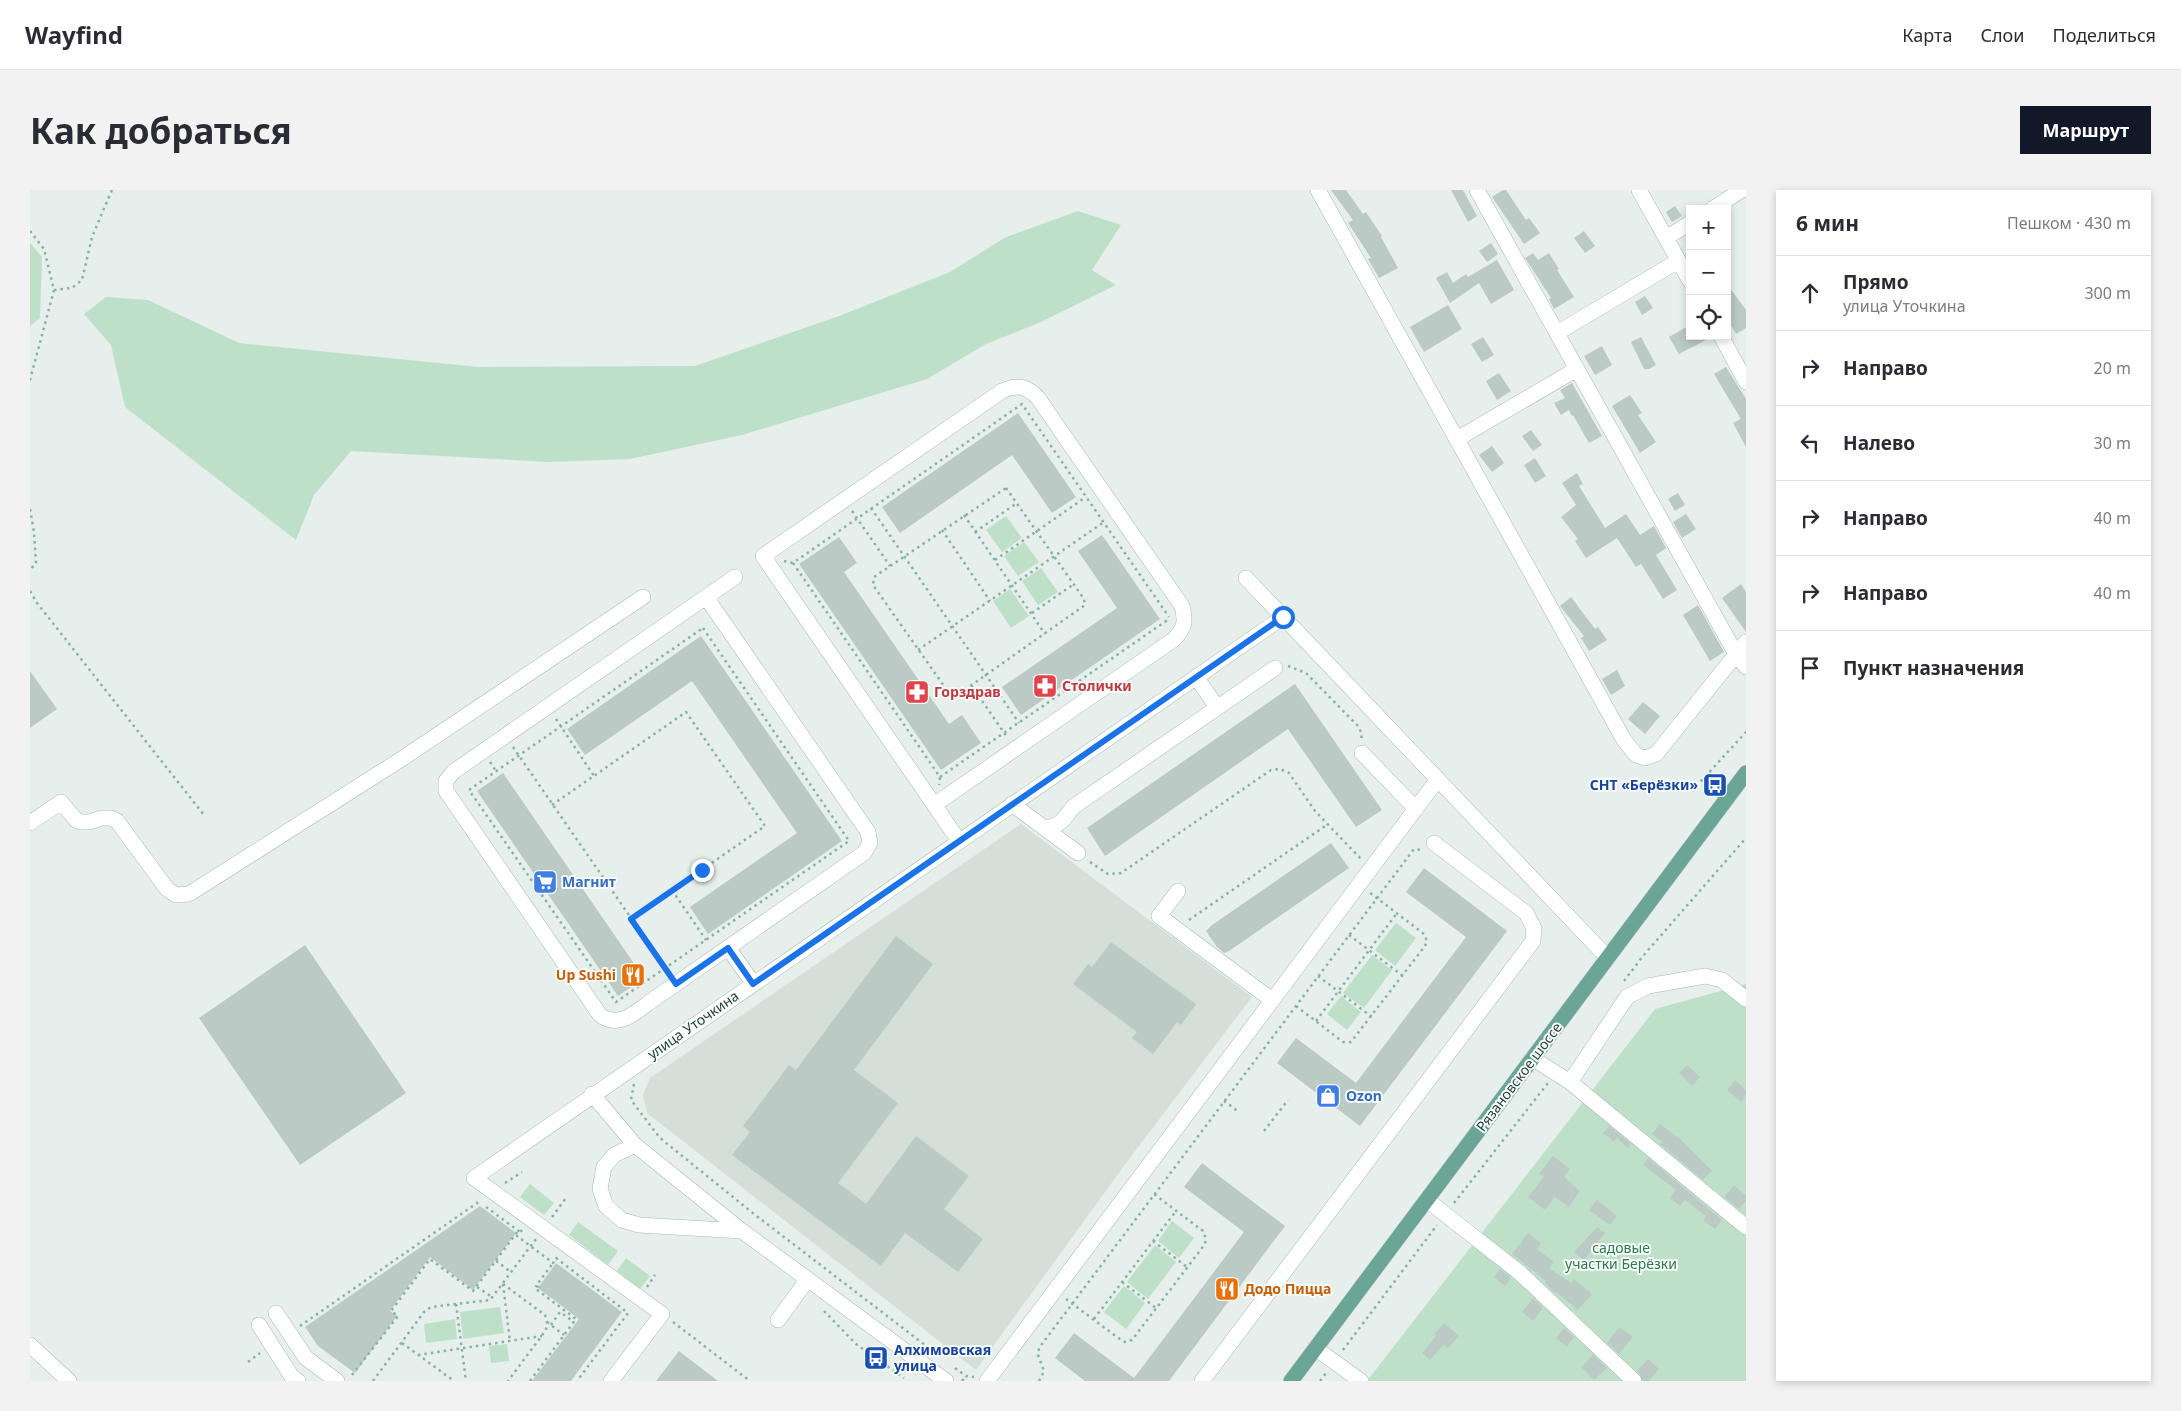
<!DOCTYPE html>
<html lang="ru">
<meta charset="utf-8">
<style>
:root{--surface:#fff;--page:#f2f2f3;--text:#2b2b33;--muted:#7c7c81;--line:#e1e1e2;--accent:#111827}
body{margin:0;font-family:"Noto Sans",sans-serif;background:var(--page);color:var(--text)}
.controls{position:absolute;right:15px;top:15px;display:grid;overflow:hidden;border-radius:0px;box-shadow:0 2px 8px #0003}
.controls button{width:45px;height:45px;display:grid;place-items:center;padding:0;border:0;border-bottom:1px solid var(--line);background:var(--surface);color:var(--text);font:25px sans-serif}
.stop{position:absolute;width:15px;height:15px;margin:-11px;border:4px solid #1a73e8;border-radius:50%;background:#fff}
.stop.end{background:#1a73e8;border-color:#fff;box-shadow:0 1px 5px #0008}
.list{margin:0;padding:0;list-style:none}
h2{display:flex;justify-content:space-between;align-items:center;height:65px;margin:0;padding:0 20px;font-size:21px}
h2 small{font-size:16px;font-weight:400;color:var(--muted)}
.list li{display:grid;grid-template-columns:32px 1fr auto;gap:15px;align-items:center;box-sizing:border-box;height:75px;padding:0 20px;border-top:1px solid var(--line)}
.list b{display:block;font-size:19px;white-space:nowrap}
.list p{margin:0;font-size:16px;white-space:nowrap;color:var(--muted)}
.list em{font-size:16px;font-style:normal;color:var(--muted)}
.icon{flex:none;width:28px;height:28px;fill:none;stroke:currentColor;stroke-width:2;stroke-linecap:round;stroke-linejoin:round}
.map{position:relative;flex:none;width:1716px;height:1191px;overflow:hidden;border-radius:0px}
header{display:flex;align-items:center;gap:30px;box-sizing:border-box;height:70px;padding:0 25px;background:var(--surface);border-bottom:1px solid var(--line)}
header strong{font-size:24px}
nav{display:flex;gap:28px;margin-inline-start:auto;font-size:18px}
.intro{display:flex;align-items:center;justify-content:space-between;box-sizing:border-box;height:120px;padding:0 30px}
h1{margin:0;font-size:35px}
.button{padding:12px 22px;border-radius:0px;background:var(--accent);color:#fff;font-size:18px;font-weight:700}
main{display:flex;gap:30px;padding:0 30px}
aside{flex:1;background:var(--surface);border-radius:0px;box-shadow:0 2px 8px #0003}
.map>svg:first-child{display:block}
.built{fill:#d4dfda}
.green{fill:#bfe0c8}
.building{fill:#bbcac4}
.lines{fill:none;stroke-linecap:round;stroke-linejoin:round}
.minor-casing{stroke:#a8b8b2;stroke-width:16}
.major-casing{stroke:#c2cac8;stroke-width:16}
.path{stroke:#86b3a5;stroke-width:2.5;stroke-dasharray:2.5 4;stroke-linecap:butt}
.minor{stroke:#fff;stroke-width:15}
.major{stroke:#6aa596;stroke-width:15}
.route{stroke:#1a73e8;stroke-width:6}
.labels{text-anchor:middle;stroke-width:4;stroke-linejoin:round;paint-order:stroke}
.health-label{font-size:14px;font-weight:bold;fill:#be3a42;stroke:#f7fbf9;text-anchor:start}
.transit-label{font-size:14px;font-weight:bold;fill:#164399;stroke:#f7fbf9;text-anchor:end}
.shop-label{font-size:14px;font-weight:bold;fill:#366cbe;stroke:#f7fbf9;text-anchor:start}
.food-label{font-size:14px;font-weight:bold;fill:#c56008;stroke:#f7fbf9;text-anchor:end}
.street-label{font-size:14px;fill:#24423a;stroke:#f7fbf9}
.park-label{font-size:14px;fill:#2d7a4b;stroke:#f7fbf9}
</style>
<header>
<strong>Wayfind</strong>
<nav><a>Карта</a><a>Слои</a><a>Поделиться</a></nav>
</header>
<div class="intro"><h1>Как добраться</h1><a class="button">Маршрут</a></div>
<main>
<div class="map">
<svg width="1716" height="1191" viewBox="0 0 1716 1191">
<rect width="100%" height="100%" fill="#e6efeb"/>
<path class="built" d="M991,634l231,173 -123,162 -153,211 -329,-257 -4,-18 7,-17z"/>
<path class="green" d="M1048,21l43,14 -29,45 24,15 -75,37 -55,22 -59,35 -185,56 -112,24 -81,3 -198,-11 -37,44 -18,45 -171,-133 -14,-62 -27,-31 22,-17 42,3 91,43 240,24 216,-1 144,-50 111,-44 56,-35z
M0,53l12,14 -2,61 -10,8z
M976,326l16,22 -20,14 -16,-22z
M994,352l15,20 -21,14 -14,-20z
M1011,378l17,24 -20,13 -16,-24z
M980,399l19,27 -18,12 -18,-27z
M1366,733l20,15 -21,28 -20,-16z
M1342,765l20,15 -28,38 -21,-15z
M1716,794v397h-379l288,-372z
M1311,806l20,16 -14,18 -20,-16z
M500,994l24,19 -10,12 -24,-18z
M1142,1031l22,17 -15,20 -21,-17z
M548,1032l40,29 -10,14 -39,-30z
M1125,1055l21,17 -28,37 -21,-17z
M596,1068l24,18 -10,13 -23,-18z
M1094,1096l21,17 -19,26 -22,-17z
M470,1117l4,26 -41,6 -3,-27z
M425,1129l2,20 -31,4 -2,-19z
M477,1154l2,17 -18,2 -2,-17z"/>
<path class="building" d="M1301,0h15l17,24 3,-2 16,24 -1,1 17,31 -19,10 -11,-19 3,-1 -23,-35 5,-3z
M1421,0h12l14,26 -9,6z
M1473,0h3l20,30 3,-2 11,15 -16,11 -32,-47z
M1645,16l7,10 -10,6 -6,-10z
M1554,41l11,15 -10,7 -11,-15z
M1461,53l7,11 -11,8 -8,-11z
M1503,63l5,7 11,-7 10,16 -2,1 17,27 -20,12 -5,-10 2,-1 -26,-40z
M1467,70l17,30 -23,14 -12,-21 -29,20 -14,-25 11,-6 6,11 13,-9 2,3z
M1697,94l19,26v18l-10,6 -9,-16z
M1615,106l8,12 -11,7 -7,-13z
M1418,115l14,24 -38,23 -14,-25z
M1660,135v11l22,1 -33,17 -10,-17z
M1453,147l11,18 -12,7 -11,-18z
M1611,147l15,28 -7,4h-5l-13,-27z
M1572,156l10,19 -17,10 -11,-19z
M1696,177l20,32v48l-13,-24 8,-4 -27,-45z
M1469,183l12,18 -14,9 -11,-19z
M1542,193l30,53 -13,7 -16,-28 -1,1 -3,-6 -8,5 -7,-12 11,-5 -5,-8z
M1600,205l12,18 -4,2 18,27 -16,11 -28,-47z
M988,223l58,84 -24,16 -40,-58 -112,78 -18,-26z
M1501,240l11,15 -9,6 -11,-15z
M1462,256l12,17 -12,9 -13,-17z
M1505,268l11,18 -11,7 -11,-18z
M1547,283l6,11 -4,2 26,42 21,-14 14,21 14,-9 12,22 -10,7 21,35 -14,9 -22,-35 -5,3 -19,-29 -31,20 -11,-17 3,-2 -17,-22 15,-12 -14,-22z
M1648,303l7,12 -10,6 -7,-12z
M1656,324l10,15 -14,9 -9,-16z
M1072,345l58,84 -139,96 -19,-28 115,-79 -39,-57z
M809,347l18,26 -13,9 105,152 13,-9 19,28 -40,27 -142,-206z
M1711,394l5,8v40l-24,-34z
M1541,407l24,32 3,-2 9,13 -18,11 -8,-13 3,-2 -24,-30z
M1668,415l26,47 -14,9 -27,-46z
M671,446l141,205 -134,93 -18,-27 107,-74 -105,-152 -107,74 -18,-26z
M1587,480l8,16 -14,9 -9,-16z
M0,481l27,38 -27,19z
M1265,494l87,126 -26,17 -68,-98 -183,127 -18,-28z
M1613,512l17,14 -15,18 -17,-15z
M473,583l141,205 -26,18 -141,-205z
M1301,653l18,25 -120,83 -5,2 -7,-6 -11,-16 6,-6z
M1394,678l83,63 -147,195 -83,-63 19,-25 60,45 110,-146 -60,-45z
M866,746l37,28 -79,106 44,33 -60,80 28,21 50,-68 53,40 -25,33 39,30 -25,33 -53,-39 -24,33 -149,-111 18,-23 -7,-6 46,-61 7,5z
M1081,752l85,62 -15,21 -4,-3 -24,32 -21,-16 5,-6 -64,-48 15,-20 4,3z
M275,755l101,148 -106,72 -101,-147z
M1657,875l13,12 -8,9 -13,-13z
M1705,890l11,10v5l-5,7 -14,-12z
M1630,934l19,14 33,33 -9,9 -43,-36 2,-2 -10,-8z
M1579,936l22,18 -3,4 -11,-10 -3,4 -11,-9z
M1523,966l17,13 -6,8 16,14 -11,16 -14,-10 -10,13 -17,-13 16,-20 -5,-3z
M1618,968l74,62 -7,9 -12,-9 3,-4 -21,-16 -5,6 -10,-8 6,-8 -33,-25z
M1172,973l83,63 -116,155h-84l-30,-23 19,-25 60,45 110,-146 -60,-45z
M1704,995l12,11v5l-7,8 -15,-12z
M1567,1010l20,16 -7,9 -21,-15z
M450,1016l36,27 -43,57 -43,-33 -40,54 7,5 -42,57 -37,-27 -13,-19z
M1567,1037l8,6 -21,27 -10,-8z
M1498,1043l13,10 -4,6 17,13 -5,6 22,15 3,-4 18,15 -14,16 -22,-18 -1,1 -10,-10 1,-2 -34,-27z
M526,1073l66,49 -51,69h-39l47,-62 -41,-31z
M1470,1079l11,9 -6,8 -11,-9z
M1503,1108l10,10 -10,13 -11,-9z
M1414,1133l15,13 -11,12 -4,-4 -14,16 -8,-7 14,-17 -2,-2z
M1589,1137l14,10 -14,17 -12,-11z
M1534,1138l10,9 -7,10 -11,-9z
M649,1161l39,30h-62z
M1563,1165l14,13 -13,12 -13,-13z
M1618,1169l11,10 -10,12h-6l-6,-10z"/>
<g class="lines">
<defs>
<path id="minor" d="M1288,0l306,550 12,15 9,3 11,-4 90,-112
M1447,0l259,464 10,13
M1609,0l51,91
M1682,19l30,-19
M1636,48l24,-15
M1527,143l121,-72
M1691,146l25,46
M1427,249l120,-70
M1216,388l362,380
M676,407l162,235 2,11 -6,10 -210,146c-16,11 -34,31 -54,16l-154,-224v-10l7,-9 282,-195
M1166,487l21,30
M1332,563l54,56
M982,614l66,49
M904,615l239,-165c12,-11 13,-19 9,-34l-144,-208c-11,-12 -21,-14 -36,-7l-239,165 196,285
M0,633l31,-21 15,18 5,2h8l13,-4h9l6,3 50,68 9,6 13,-1 211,-134 243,-163
M1014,638c16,-1 20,-9 29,-21l202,-139
M1148,701l-19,25 113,84
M698,758l25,35
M1502,868l38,24 176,145
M1540,892l57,-85 21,-11 57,-10 17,4 24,19
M562,904l43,51 107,86 204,150
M605,955l-21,10 -10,12 -4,22 6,17 16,14 17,5 103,6
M1397,1010l93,73 114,108
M246,1123l30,45 31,23
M748,1130l30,-41
M229,1135l33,52 6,4
M0,1155l39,36
M1285,1158l46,33
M581,1191l51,-67 -188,-136 809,-561
M957,1191l451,-602
M1172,1191l331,-440 1,-13 -8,-15 -92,-70"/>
<path id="major" d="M1261,1191l455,-608"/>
</defs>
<use href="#minor" class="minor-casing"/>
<use href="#major" class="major-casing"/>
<path class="path" d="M0,41l14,18 10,41 -24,90
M24,100l18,-2 10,-8 10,-43 20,-47
M976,298l78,111 1,6 -129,91h-5l-78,-111 1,-8z
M841,318l148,215
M0,319l4,23 2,31 -6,7
M822,321l38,55
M934,325l81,119
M912,340l48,71
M945,342l42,-29
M965,370l91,-63
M754,371l9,2 229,-159 147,213
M763,373l147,214 -1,8
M0,401l7,12 167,212
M1002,423l42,-29
M673,438l146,213 -233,161 -147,-212z
M888,460l186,-128
M1258,476l18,7 52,53 4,8 -1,5
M941,495l36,52
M526,529l38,57
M483,557l156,226
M460,572l6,9
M910,587l229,-158
M1662,601l54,-59
M522,615l134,-93 79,114 -134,93
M1060,672l18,12 13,-1 150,-103 9,-1 9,4 26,38 46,48
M642,700l34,50
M1159,730l139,-96
M1319,745l54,41
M1288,786l54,41
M1594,791l19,-25 103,-118
M1266,816l47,36h8l74,-96 2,-5 -3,-7 -55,-42
M1286,831l81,-108
M604,894l-3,16 29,38 94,76 188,144
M1194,911l15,11
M1234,941l24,-31
M475,993l17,-11
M1424,1013l94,-120
M456,1017l34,25
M522,1027l14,-19
M492,1040l-5,6 36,27 3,-5 72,55 -51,68
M1123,1051l34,26
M466,1071l15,11
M1092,1092l34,26
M473,1094l42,31 2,7 -1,8 -38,51
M473,1094l7,57
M447,1097l15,10
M617,1097l8,-12
M1036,1109l55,41 4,2 7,-2 73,-96 1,-5 -3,-8 -49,-37
M426,1114l10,77
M794,1121l32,33 48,34
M1064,1129l82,-108
M517,1132l17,13
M643,1132l77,59
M521,1135l9,-13 14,10
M270,1136l180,-125
M372,1153l52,38
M1313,1160l94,-125
M388,1165l124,-19
M218,1172l12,-9
M925,1178l11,8 8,1
M322,1185l46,-59 -7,-5 39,-52 43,32 45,-60
M343,1191l51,-69 7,-5 59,-7 46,-61
M500,1191l46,-62 -40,-30 2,-2 -2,-1 17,-23
M932,1191l4,-5
M1009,1191l5,-10 -6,-16 1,-7 375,-499 7,1
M1290,1191l6,-8"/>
<use href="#minor" class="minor"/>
<use href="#major" class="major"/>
</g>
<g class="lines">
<path class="route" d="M672,680l-71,49 45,65 52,-36 25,36 530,-367"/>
</g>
<defs>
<symbol id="pharmacy-square" viewBox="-11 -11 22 22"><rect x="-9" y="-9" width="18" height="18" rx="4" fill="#e0444e" stroke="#f7fbf9"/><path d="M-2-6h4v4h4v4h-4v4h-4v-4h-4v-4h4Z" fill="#fff"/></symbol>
<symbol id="bus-square" viewBox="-11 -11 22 22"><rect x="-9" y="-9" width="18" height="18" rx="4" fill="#1a4fb4" stroke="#f7fbf9"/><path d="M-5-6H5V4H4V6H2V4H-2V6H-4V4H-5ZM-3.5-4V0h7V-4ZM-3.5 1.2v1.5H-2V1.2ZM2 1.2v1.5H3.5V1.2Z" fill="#fff"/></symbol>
<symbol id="supermarket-square" viewBox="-11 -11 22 22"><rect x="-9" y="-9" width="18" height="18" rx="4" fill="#3f7fe0" stroke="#f7fbf9"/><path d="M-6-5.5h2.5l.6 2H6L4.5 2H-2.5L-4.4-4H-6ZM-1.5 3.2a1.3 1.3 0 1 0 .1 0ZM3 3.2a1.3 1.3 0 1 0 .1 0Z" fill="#fff"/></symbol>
<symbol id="restaurant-square" viewBox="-11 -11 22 22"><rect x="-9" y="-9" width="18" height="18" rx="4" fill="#e8710a" stroke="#f7fbf9"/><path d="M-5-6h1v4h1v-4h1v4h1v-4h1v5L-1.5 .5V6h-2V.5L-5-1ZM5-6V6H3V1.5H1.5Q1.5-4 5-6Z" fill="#fff"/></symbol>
<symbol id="shop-square" viewBox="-11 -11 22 22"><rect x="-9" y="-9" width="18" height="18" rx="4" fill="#3f7fe0" stroke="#f7fbf9"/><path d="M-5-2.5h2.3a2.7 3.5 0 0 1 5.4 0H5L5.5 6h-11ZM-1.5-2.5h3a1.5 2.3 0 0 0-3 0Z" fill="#fff"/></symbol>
</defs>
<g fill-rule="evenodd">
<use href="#pharmacy-square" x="1001" y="482" width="28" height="28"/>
<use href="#pharmacy-square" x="873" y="488" width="28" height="28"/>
<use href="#bus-square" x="1671" y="581" width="28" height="28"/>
<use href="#supermarket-square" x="501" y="678" width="28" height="28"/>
<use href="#restaurant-square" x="589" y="771" width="28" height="28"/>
<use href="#shop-square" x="1284" y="892" width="28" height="28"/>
<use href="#restaurant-square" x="1183" y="1085" width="28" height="28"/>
<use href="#bus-square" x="832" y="1154" width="28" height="28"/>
</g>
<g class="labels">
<g class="health-label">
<text x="1032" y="501">Столички</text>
<text x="904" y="507">Горздрав</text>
</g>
<g class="transit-label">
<text x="1668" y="600">СНТ «Берёзки»</text>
<text x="864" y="1165" text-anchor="start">Алхимовская<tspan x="864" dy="16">улица</tspan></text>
</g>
<g class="shop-label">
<text x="532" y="697">Магнит</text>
<text x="1316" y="911">Ozon</text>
</g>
<g class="food-label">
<text x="586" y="790">Up Sushi</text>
<text x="1214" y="1104" text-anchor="start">Додо Пицца</text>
</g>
<g class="street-label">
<text transform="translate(663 835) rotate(-35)" y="5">улица Уточкина</text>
<text transform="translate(1489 887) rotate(-53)" y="5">Рязановское шоссе</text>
</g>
<g class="park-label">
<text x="1591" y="1063">садовые<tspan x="1591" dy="16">участки Берёзки</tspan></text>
</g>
</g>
</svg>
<div class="controls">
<button>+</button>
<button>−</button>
<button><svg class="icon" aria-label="locate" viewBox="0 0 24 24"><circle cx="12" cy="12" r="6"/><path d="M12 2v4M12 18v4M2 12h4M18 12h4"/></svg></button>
</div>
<div class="stop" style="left:1253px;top:427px"></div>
<div class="stop end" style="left:672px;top:680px"></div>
</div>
<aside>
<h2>6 мин<small>Пешком · 430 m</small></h2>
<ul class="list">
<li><svg class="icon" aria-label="ahead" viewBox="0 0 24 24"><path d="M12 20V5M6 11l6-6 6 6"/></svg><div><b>Прямо</b><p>улица Уточкина</p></div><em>300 m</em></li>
<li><svg class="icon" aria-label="right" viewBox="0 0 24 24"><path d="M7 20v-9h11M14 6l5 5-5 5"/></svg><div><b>Направо</b></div><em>20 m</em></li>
<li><svg class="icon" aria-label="left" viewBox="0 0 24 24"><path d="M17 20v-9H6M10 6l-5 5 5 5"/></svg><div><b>Налево</b></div><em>30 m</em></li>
<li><svg class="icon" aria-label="right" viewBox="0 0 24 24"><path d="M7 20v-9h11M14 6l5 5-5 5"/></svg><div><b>Направо</b></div><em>40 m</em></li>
<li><svg class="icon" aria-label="right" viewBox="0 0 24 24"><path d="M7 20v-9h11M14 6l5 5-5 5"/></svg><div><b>Направо</b></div><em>40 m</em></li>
<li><svg class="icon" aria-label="arrive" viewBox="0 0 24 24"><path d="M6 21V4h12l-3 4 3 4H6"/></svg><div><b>Пункт назначения</b></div></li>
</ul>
</aside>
</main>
